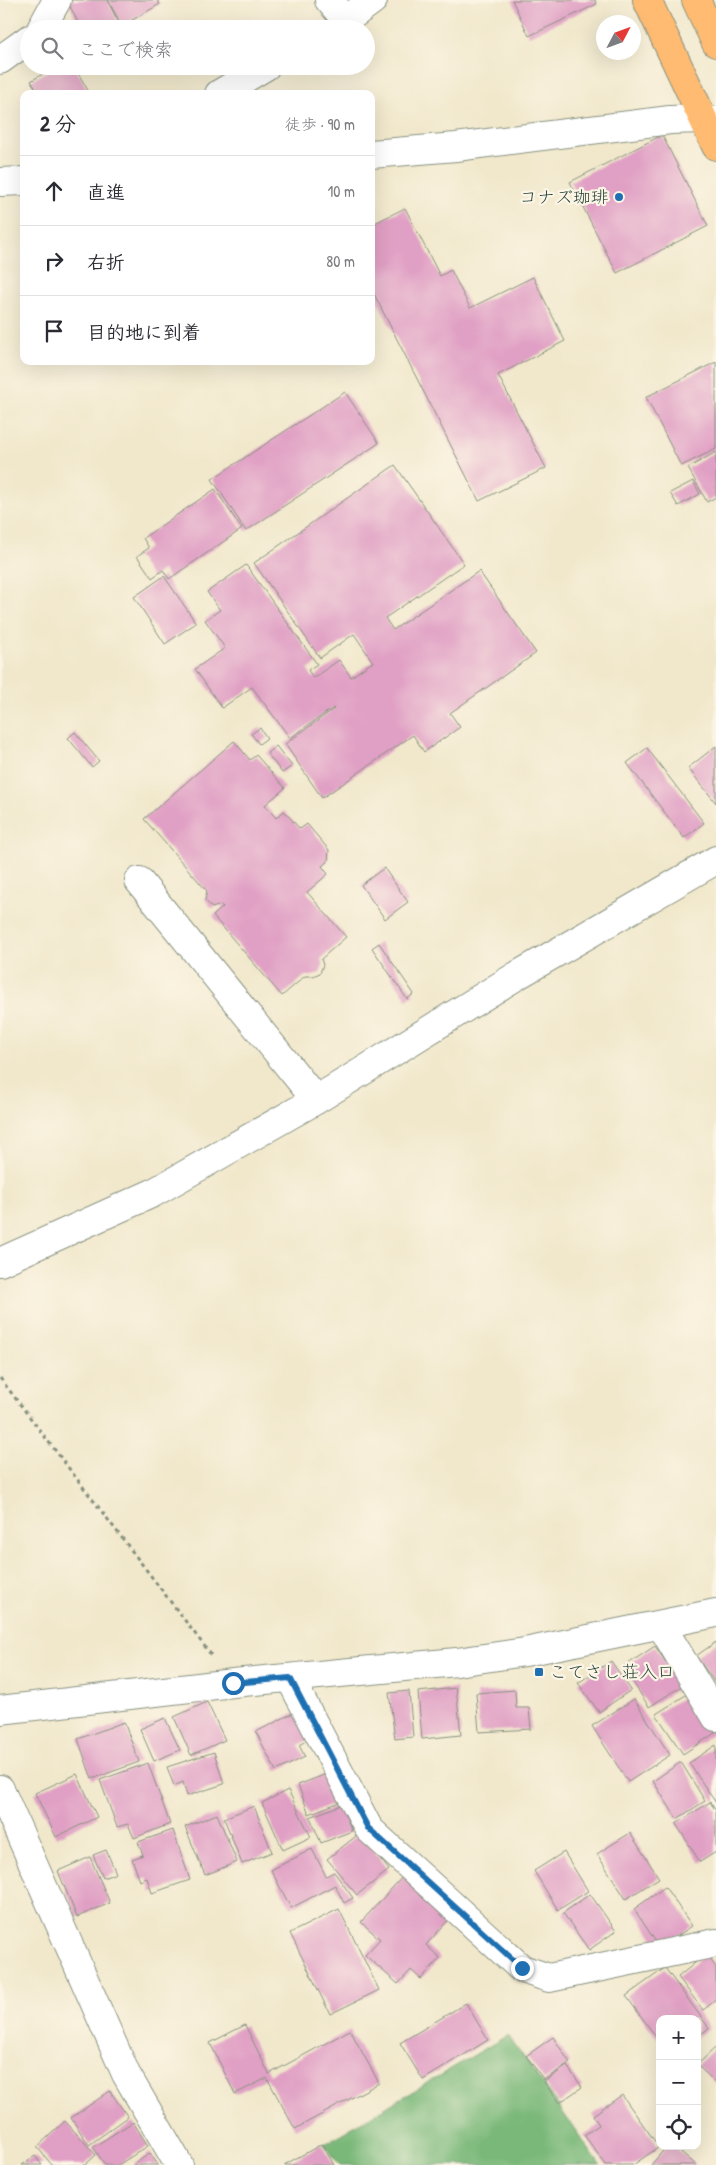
<!DOCTYPE html>
<html lang="ja">
<meta charset="utf-8">
<style>
:root{--surface:#fff;--page:#f2f2f3;--text:#2b2b33;--muted:#7c7c81;--line:#e1e1e2}
body{margin:0;font-family:"Patrick Hand","Klee One",sans-serif;background:var(--page);color:var(--text)}
.controls{position:absolute;right:15px;bottom:15px;display:grid;overflow:hidden;border-radius:10px;box-shadow:0 5px 20px #0002}
.controls button{width:45px;height:45px;display:grid;place-items:center;padding:0;border:0;border-bottom:1px solid var(--line);background:var(--surface);color:var(--text);font:25px sans-serif}
.compass{position:absolute;left:596px;top:15px;width:45px;height:45px;border-radius:50%;background:var(--surface);box-shadow:0 5px 20px #0002;rotate:49deg}
.stop{position:absolute;width:15px;height:15px;margin:-11px;border:4px solid #1f6fb2;border-radius:50%;background:#fff}
.stop.end{background:#1f6fb2;border-color:#fff;box-shadow:0 1px 5px #0008}
.list{margin:0;padding:0;list-style:none}
h2{display:flex;justify-content:space-between;align-items:center;height:65px;margin:0;padding:0 20px;font-size:21px}
h2 small{font-size:16px;font-weight:400;color:var(--muted)}
.list li{display:grid;grid-template-columns:32px 1fr auto;gap:15px;align-items:center;box-sizing:border-box;height:70px;padding:0 20px;border-top:1px solid var(--line)}
.list b{display:block;font-size:19px;white-space:nowrap}
.list em{font-size:16px;font-style:normal;color:var(--muted)}
.icon{flex:none;width:28px;height:28px;fill:none;stroke:currentColor;stroke-width:2;stroke-linecap:round;stroke-linejoin:round}
.map{position:relative;flex:none;width:716px;height:2165px;overflow:hidden}
.search{position:absolute;background:var(--surface);box-shadow:0 5px 20px #0002;left:20px;top:20px;width:355px;height:55px;display:flex;align-items:center;gap:12px;box-sizing:border-box;padding:0 18px;border-radius:28px;color:var(--muted);font-size:19px}
.panel{position:absolute;background:var(--surface);box-shadow:0 5px 20px #0002;left:20px;top:90px;width:355px;height:275px;border-radius:10px}
.map>svg:first-child{display:block}
.forest{fill:#79b878;stroke:#4c7a56}
.building{fill:#e09fc4}
.lines{fill:none;stroke-linecap:round;stroke-linejoin:round}
.minor-casing{stroke:#889280;stroke-width:30}
.highway-casing{stroke:#889280;stroke-width:30}
.path{stroke:#889280;stroke-width:3;stroke-dasharray:4 4;stroke-linecap:butt}
.minor{stroke:#fff;stroke-width:28}
.highway{stroke:#ffbb71;stroke-width:28}
.route{stroke:#1f6fb2;stroke-width:6}
.poi-dot{fill:#1f6fb2;stroke:#fcf5e5;stroke-width:2}
.labels{text-anchor:middle;stroke-width:4.5;stroke-linejoin:round;paint-order:stroke}
.poi-label{font-size:18px;fill:#1f3d34;stroke:#fcf5e5;text-anchor:end}
</style>
<div class="map">
<svg width="716" height="2165" viewBox="0 0 716 2165">
<rect width="100%" height="100%" fill="#fcf5e5"/>
<filter id="ink" filterUnits="userSpaceOnUse"><feTurbulence type="fractalNoise" baseFrequency=".02" numOctaves="2"/><feDisplacementMap in="SourceGraphic" scale="10" xChannelSelector="R" yChannelSelector="G"/><feConvolveMatrix kernelMatrix="1 2 1 2 8 2 1 2 1" color-interpolation-filters="sRGB"/></filter>
<filter id="wash" filterUnits="userSpaceOnUse"><feTurbulence type="fractalNoise" baseFrequency=".0096" numOctaves="4" result="noise"/><feDisplacementMap in="SourceGraphic" scale="20" xChannelSelector="R" yChannelSelector="G"/><feGaussianBlur stdDeviation="1.12" result="paint"/><feColorMatrix in="noise" values="0 0 0 0 0 0 0 0 0 0 0 0 0 0 0 0 0 1.4 0 .05"/><feComposite in="paint" operator="in"/></filter>
<g filter="url(#wash)">
<rect width="100%" height="100%" fill="#f1e8cc"/>
<path class="forest" d="M508,2035l92,130h-260l-16,-21z"/>
<g id="blocks">
<path class="building" d="M67,0h40l15,29h-41z
M108,0h49l3,4 -38,22z
M512,0h83l2,4 -68,32z
M56,66h18l16,28h-51l-8,-13z
M662,135l46,91 -91,47 -47,-91z
M405,208l35,68 11,-6 19,38 63,-31 32,64 -67,34 48,93 -67,33 -108,-213v-63z
M716,362v87l-35,17 -35,-69z
M345,392l34,51 -133,88 -34,-52z
M716,452v45l-9,5 -19,-34z
M395,465l69,99 -79,54 8,12 86,-59 57,82 -86,60 10,14 -36,25 -11,-17 -91,63 -37,-54 49,-35 -1,-1 -43,30 -38,-51 -30,21 -27,-39 30,-21 -20,-28 15,-10 -13,-18 39,-27 71,99 -9,6 5,8 26,-18 12,17 17,-12 5,-3 -19,-28 -34,24 -66,-95z
M693,481l7,13 -22,12 -8,-13z
M215,489l27,40 -73,50 -6,-9 -11,8 -15,-22 12,-8 -6,-10z
M164,576l32,47 -31,21 -31,-47z
M260,728l7,10 -8,6 -8,-10z
M75,732l24,29 -7,6 -24,-29z
M234,741l16,19 6,-5 29,33 -20,17 11,13 8,-7 16,18 7,-5 22,26 -1,11 -6,5 6,8 -21,18 39,45 -25,22 2,6 -3,8 -7,3h-8l-23,20 -69,-80 10,-9 -2,-2 -9,3 -7,-8 2,-9 -63,-72z
M276,746l16,20 -10,7 -15,-20z
M716,746v57l-28,-35z
M647,748l57,75 -20,15 -57,-75z
M384,868l24,34 -23,17 -24,-34z
M379,943l35,51 -7,5 -35,-51z
M716,1642v42l-20,-28z
M655,1646l27,40 -33,21 -26,-40z
M611,1661l20,29 -32,22 -21,-29z
M456,1688l5,47 -39,4 -4,-47z
M515,1690l1,18h13l2,21 -52,3 -3,-39z
M409,1691l4,46 -18,2 -6,-46z
M689,1693l26,40 -32,21 -27,-40z
M634,1699l36,56 -42,27 -36,-56z
M207,1702l18,38 -34,15 -17,-38z
M297,1711l14,27 -12,7 6,12 -29,14 -20,-39z
M165,1718l15,32 -26,11 -14,-32z
M124,1722l15,40 -47,17 -14,-40z
M716,1745v58l-27,-40z
M214,1752l10,32 -37,12 -4,-14 -9,4 -7,-19z
M681,1762l24,39 -28,18 -24,-38z
M148,1763l22,61 -36,14 -6,-14 -11,3 -17,-47z
M329,1773l11,29 -31,12 -11,-29z
M77,1774l20,43 -41,20 -21,-44z
M288,1790l23,47 -28,13 -21,-47z
M710,1802l6,9v41l-16,10 -24,-38z
M341,1805l11,26 -31,12 -11,-26z
M254,1806l18,46 -30,12 -18,-46z
M217,1814l20,48 -32,13 -20,-48z
M173,1830l17,50 -38,13 -5,-15 -7,3 -8,-22 11,-4 -5,-13z
M360,1833l29,37 -32,25 -30,-36z
M630,1833l29,45 -33,21 -29,-45z
M312,1849l14,27 8,-4 19,26 -9,5 -9,-18 -44,23 -20,-38z
M106,1850l10,23 -13,5 -10,-23z
M564,1852l24,39 -30,19 -24,-39z
M90,1857l20,46 -33,14 -19,-46z
M405,1874l47,42 -26,29 14,13 -19,21 -10,-9 -13,14 -33,-29 15,-16 -19,-17z
M665,1887l27,39 -32,22 -26,-39z
M590,1894l26,37 -27,19 -26,-37z
M339,1909l40,81 -49,24 -40,-81z
M706,1954l10,13v33l-13,10 -25,-33z
M665,1968l44,60 -12,9v-18h-37v23l-34,-46z
M466,2003l22,37 -65,40 -23,-37z
M245,2025l24,49 81,-44 29,53 -84,46 -28,-51 -32,16 -25,-51z
M553,2037l17,26 -26,17 -18,-24z
M716,2047v36l-19,-18z
M567,2066l15,21 -23,16 -15,-21z
M110,2091l18,26 -39,28 -18,-27z
M622,2095l37,52 -26,18h-27l-22,-30 15,-10 -6,-10z
M65,2121l31,34 -11,10h-33l-15,-18z
M133,2122l15,24 -30,19h-13l-12,-18z
M322,2144l12,21h-50z
M667,2146h7l22,19h-45z
M150,2153l8,12h-25z
M35,2156l7,9h-20z"/>
</g>
</g>
<g filter="url(#ink)">
<use href="#blocks" fill-opacity="0" stroke="#889280" stroke-width="1"/>
<g class="lines">
<defs>
<path id="minor" d="M329,0l17,20 27,-20
M41,29l16,-29
M0,60l29,-21
M219,94l47,-28
M371,154l85,-7 214,-27 33,-1 13,2
M0,182l24,-1
M139,881l177,219
M0,1262l153,-69 163,-93 202,-125 198,-115
M661,1625l55,92
M290,1678l79,151 153,140 27,9 167,-35
M0,1710l233,-27 224,-21 68,-10 191,-39
M0,1789l126,285 53,91"/>
<path id="highway" d="M647,0l69,146
M696,0l20,43"/>
</defs>
<use href="#minor" class="minor-casing"/>
<use href="#highway" class="highway-casing"/>
<path class="path" d="M0,1378l212,278"/>
<use href="#minor" class="minor"/>
<use href="#highway" class="highway"/>
</g>
</g>
<g class="lines" filter="url(#ink)">
<path class="route" d="M233,1683l57,-5 78,150 154,140"/>
</g>
<g class="poi-dot">
<circle cx="619" cy="197" r="5"/>
<rect x="534" y="1667" width="10" height="10" rx="2.5"/>
</g>
<g class="labels">
<g class="poi-label">
<text x="609" y="203">コナズ珈琲</text>
<text x="549" y="1678" text-anchor="start">こてさし荘入口</text>
</g>
</g>
</svg>
<div class="controls">
<button>+</button>
<button>−</button>
<button><svg class="icon" aria-label="locate" viewBox="0 0 24 24"><circle cx="12" cy="12" r="6"/><path d="M12 2v4M12 18v4M2 12h4M18 12h4"/></svg></button>
</div>
<svg class="compass" viewBox="-18 -18 36 36"><path d="M0-13l5 13h-10z" fill="#e53935"/><path d="M0 13l5-13h-10z" fill="#7c7c81"/></svg>
<div class="stop" style="left:233px;top:1683px"></div>
<div class="stop end" style="left:522px;top:1968px"></div>
<div class="search"><svg class="icon" aria-label="search" viewBox="0 0 24 24"><circle cx="10" cy="10" r="6"/><path d="M15 15l6 6"/></svg>ここで検索</div>
<section class="panel">
<h2>2 分<small>徒歩 · 90 m</small></h2>
<ul class="list">
<li><svg class="icon" aria-label="ahead" viewBox="0 0 24 24"><path d="M12 20V5M6 11l6-6 6 6"/></svg><div><b>直進</b></div><em>10 m</em></li>
<li><svg class="icon" aria-label="right" viewBox="0 0 24 24"><path d="M7 20v-9h11M14 6l5 5-5 5"/></svg><div><b>右折</b></div><em>80 m</em></li>
<li><svg class="icon" aria-label="arrive" viewBox="0 0 24 24"><path d="M6 21V4h12l-3 4 3 4H6"/></svg><div><b>目的地に到着</b></div></li>
</ul>
</section>
</div>
